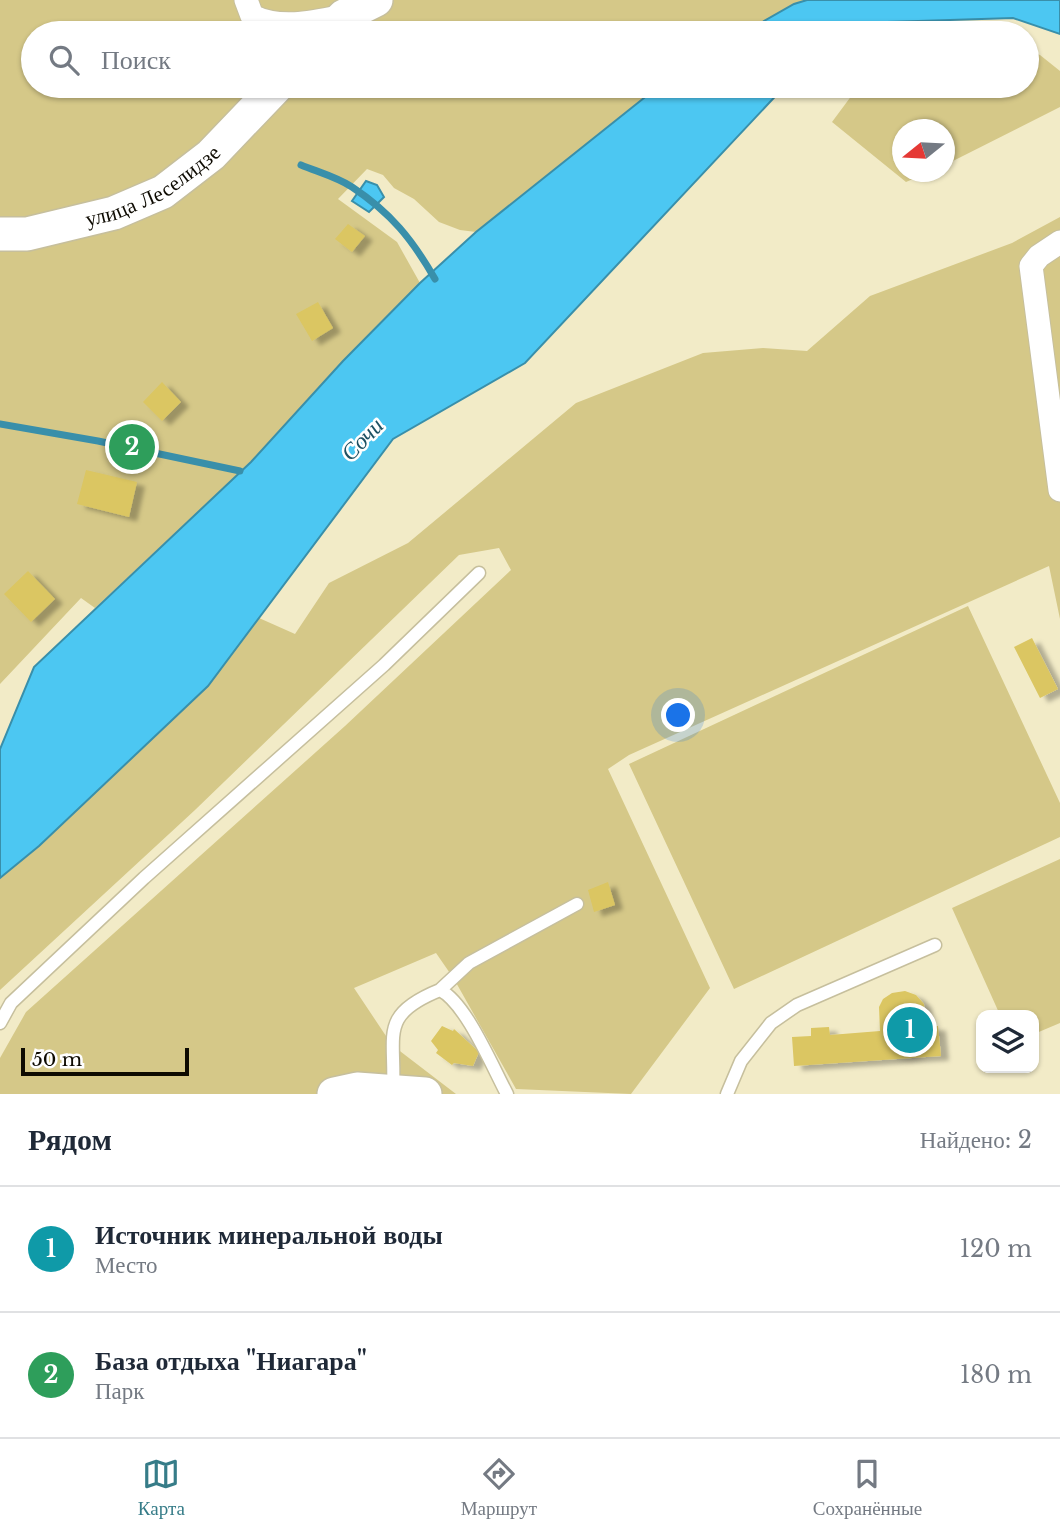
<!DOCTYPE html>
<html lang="ru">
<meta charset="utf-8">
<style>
:root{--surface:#fff;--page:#f2f2f3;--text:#1f2937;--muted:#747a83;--line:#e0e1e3;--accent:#367c88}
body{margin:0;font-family:"Libre Baskerville",serif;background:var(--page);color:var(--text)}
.controls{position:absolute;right:21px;bottom:21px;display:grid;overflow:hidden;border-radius:14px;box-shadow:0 2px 5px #0004}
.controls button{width:63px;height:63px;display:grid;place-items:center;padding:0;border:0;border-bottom:2px solid var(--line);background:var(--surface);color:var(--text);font:35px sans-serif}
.compass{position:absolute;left:892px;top:119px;width:63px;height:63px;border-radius:50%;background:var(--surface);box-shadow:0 2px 5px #0004;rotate:252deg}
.scale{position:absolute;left:21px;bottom:18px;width:168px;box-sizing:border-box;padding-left:7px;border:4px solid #0e0b02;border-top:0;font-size:19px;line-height:24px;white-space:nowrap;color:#0e0b02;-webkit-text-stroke:5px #fff;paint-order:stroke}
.you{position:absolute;left:679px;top:716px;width:24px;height:24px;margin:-18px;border:5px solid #fff;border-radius:50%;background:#1a73e8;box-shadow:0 0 0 10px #1a73e833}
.badge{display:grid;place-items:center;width:46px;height:46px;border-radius:50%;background:var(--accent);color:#fff;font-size:23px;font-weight:700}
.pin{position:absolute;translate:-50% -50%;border:4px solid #fff;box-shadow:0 2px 7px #0006}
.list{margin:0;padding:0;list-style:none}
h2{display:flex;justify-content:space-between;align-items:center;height:91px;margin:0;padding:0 28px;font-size:30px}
h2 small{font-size:23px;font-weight:400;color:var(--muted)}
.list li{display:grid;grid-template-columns:46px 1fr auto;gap:21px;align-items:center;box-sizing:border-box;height:126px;padding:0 28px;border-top:2px solid var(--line)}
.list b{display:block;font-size:26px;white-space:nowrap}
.list p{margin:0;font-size:23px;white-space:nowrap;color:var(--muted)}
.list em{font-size:23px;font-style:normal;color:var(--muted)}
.icon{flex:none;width:38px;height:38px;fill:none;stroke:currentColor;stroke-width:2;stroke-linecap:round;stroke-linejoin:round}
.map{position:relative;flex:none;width:1060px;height:1094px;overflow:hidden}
.search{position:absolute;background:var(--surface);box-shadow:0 2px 5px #0004;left:21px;right:21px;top:21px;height:77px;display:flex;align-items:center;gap:18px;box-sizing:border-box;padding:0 24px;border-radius:38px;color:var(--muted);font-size:26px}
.sheet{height:343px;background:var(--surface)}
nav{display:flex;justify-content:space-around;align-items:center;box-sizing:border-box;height:98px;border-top:2px solid var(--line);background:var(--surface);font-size:19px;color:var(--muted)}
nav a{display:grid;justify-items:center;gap:4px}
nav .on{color:var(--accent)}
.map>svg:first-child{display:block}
.green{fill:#d5c888}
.water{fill:#4cc7f2;stroke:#398faa;stroke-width:2}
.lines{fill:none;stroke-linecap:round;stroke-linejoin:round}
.stream{stroke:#398faa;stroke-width:7}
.building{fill:#dbc662;filter:url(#shadow)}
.lane-casing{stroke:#c6bf9d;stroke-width:15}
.street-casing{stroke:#c6bf9d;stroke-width:25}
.secondary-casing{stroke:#c6bf9d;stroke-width:36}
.lane{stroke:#fff;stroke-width:12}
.street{stroke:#fff;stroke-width:23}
.secondary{stroke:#fff;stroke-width:33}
.labels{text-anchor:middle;stroke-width:5;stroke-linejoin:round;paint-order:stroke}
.street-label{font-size:21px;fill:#0e0b02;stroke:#fff}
.water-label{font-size:23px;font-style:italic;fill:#1e5163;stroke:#fff}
</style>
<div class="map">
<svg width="1060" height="1094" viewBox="0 0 1060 1094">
<defs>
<filter id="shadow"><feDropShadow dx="8" dy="4.5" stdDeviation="2" flood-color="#0004"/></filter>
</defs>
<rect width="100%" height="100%" fill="#f2ebc7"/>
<path class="green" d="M0,0h807l-13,4 -51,29h-710v53h626l-183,146 -16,-2 -21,-8 -25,-23 -20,-11 -11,-13 -16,-6 -29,30 59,43 23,41 -77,78 -92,101 -156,146 -14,-10 -81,86z
M1027,50l13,5 20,16v36l-115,58 -1,-35h-42v42h27l-23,10 -74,-60 23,-31 10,-5h162z
M1060,217v402l-11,-53 -420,189 -21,14 102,219 -79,106 -115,-5 -62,-110 -18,-26 -82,35 38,57 64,49h-456v-36l26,-46 319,-286 166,-156 -12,-22 -40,7 -264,255 -195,180v-112l39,-32 169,-160 51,-68 36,16 34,-51 79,-40 168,-140 127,-50 60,-5 44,3 63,-55 142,-53z
M968,606l92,197v34l-326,152 -105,-225z
M1060,859v164l-26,11v-19h-34l-48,-107z"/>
<path class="water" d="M807,0h253v34l-47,-16 -126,4 -37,11h-107l51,-29z
M659,86h126l-260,277 -132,76 -185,247 -169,160 -39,32v-129l34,-82 217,-205 92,-101 77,-78 56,-51z
M366,181l11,4 7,12 -15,15 -17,-11z"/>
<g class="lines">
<path class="stream" d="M301,165c17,7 36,12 51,22 39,26 60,52 83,92
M0,424l98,17 142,30"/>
</g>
<path class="building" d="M348,224l17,12 -13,16 -17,-13z
M318,302l15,26 -21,13 -16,-27z
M162,382l19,20 -19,19 -19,-19z
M86,470l51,12 -8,35 -52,-13z
M28,571l27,28 -24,23 -27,-28z
M1032,638l26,51 -18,9 -26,-51z
M608,882l7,23 -21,7 -6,-22z
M905,991l11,4 8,9 1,22h13l3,30 -147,10 -2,-29 19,-1v-8l18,-1 1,8 50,-4 -1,-24 4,-8 9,-6z
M442,1026l11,5 1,-2 25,23 -6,14 -19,-3 -2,2 -16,-12 2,-3 -7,-9z"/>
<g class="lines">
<defs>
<path id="lane" d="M440,990l29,-27 108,-59
M0,1023l11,-20 133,-125 240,-213 95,-92
M393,1090c3,-55 -15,-75 47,-100 26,13 52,76 67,104
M727,1094l14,-33 30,-38 26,-18 138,-60"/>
<path id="street" d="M246,0l6,16c28,14 62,6 92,0
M1060,242l-21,14 -8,10 29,224"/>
<g id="secondary">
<path d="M327,33l17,-17 32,-16"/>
<path id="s1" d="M0,234h27l87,-21 49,-21 48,-37 66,-69"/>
<path d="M334,1094l23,-5 68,5"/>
</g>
</defs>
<use href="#lane" class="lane-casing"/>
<use href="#street" class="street-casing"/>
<use href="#secondary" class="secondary-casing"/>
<use href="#lane" class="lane"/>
<use href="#street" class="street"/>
<use href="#secondary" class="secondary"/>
</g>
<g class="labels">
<g class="street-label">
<text dy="7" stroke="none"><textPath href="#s1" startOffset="163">улица Леселидзе</textPath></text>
</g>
<g class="water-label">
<text transform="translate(362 439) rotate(-46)" y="8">Сочи</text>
</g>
</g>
</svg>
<div class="controls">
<button><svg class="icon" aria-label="layers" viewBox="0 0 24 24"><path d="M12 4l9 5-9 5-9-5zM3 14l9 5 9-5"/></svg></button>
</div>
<svg class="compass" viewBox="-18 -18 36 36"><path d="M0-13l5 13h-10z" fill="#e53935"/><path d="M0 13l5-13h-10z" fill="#747a83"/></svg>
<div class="scale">50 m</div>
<div class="you"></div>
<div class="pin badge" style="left:910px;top:1030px;background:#0f9aa8">1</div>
<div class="pin badge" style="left:132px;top:447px;background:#2e9e5b">2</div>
<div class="search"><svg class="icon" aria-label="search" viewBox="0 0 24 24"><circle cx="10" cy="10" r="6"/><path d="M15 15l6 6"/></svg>Поиск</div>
</div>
<section class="sheet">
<h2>Рядом<small>Найдено: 2</small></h2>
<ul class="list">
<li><span class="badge" style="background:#0f9aa8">1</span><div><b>Источник минеральной воды</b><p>Место</p></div><em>120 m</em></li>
<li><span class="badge" style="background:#2e9e5b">2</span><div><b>База отдыха &quot;Ниагара&quot;</b><p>Парк</p></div><em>180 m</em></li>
</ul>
</section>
<nav>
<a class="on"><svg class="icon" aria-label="map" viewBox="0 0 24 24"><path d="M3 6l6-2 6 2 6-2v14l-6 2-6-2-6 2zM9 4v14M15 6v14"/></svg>Карта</a>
<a><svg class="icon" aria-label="directions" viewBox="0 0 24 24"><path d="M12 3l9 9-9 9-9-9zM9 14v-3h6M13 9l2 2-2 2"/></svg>Маршрут</a>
<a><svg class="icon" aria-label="saved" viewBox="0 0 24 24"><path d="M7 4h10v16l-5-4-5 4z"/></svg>Сохранённые</a>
</nav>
